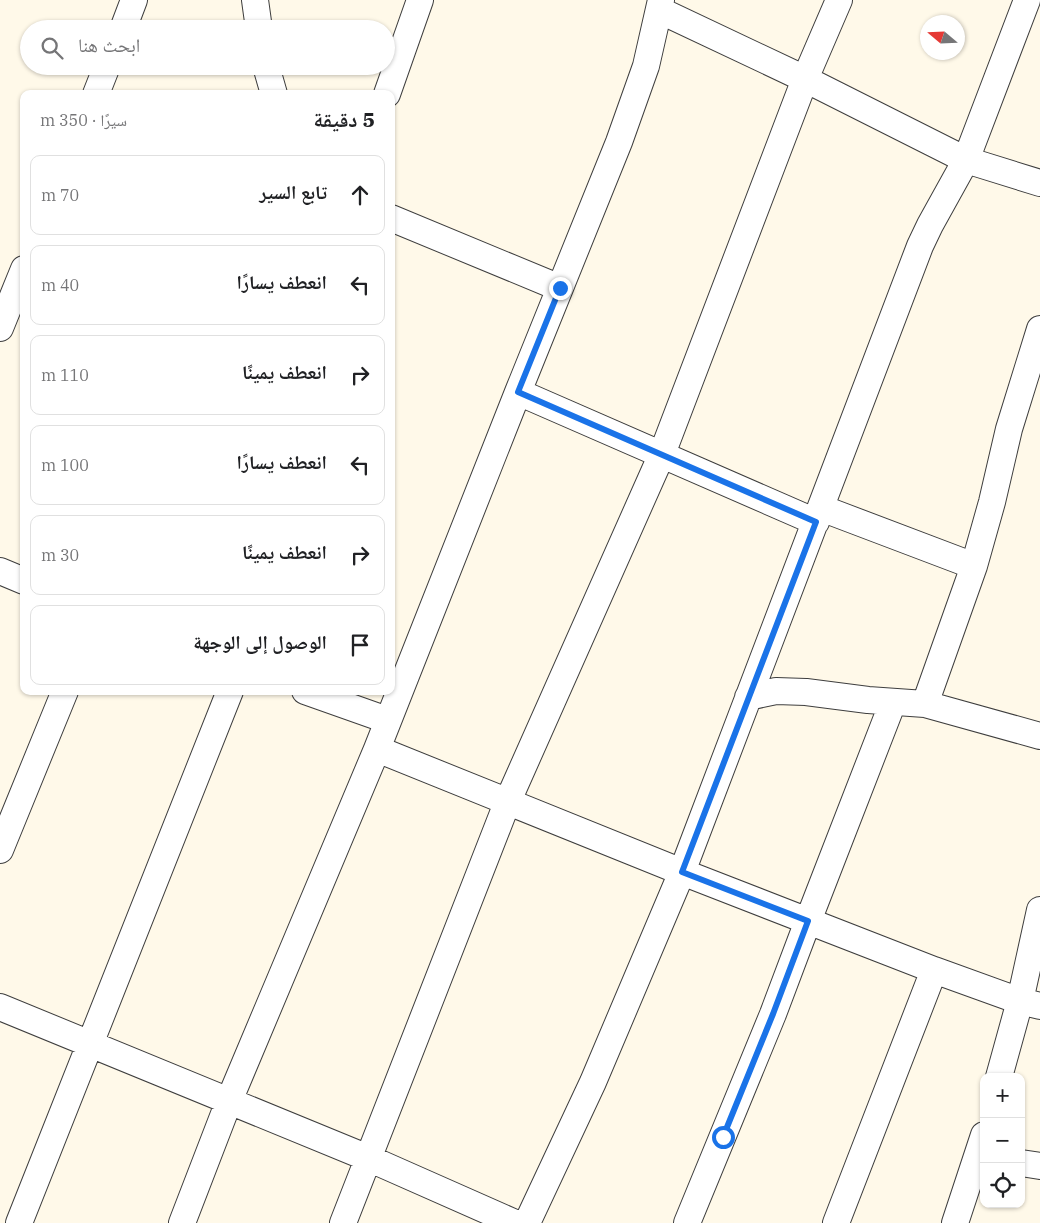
<!DOCTYPE html>
<html lang="ar">
<meta charset="utf-8">
<style>
:root{--surface:#fff;--page:#f2f2f2;--text:#202124;--muted:#757577;--line:#e0e0e0}
body{margin:0;font-family:"IBM Plex Serif","Noto Naskh Arabic",serif;background:var(--page);color:var(--text);direction:rtl}
.controls{position:absolute;right:15px;bottom:15px;display:grid;overflow:hidden;border-radius:10px;box-shadow:0 1px 4px #0004}
.controls button{width:45px;height:45px;display:grid;place-items:center;padding:0;border:0;border-bottom:1px solid var(--line);background:var(--surface);color:var(--text);font:25px sans-serif}
.compass{position:absolute;left:920px;top:15px;width:45px;height:45px;border-radius:50%;background:var(--surface);box-shadow:0 1px 4px #0004;rotate:289deg}
.stop{position:absolute;width:15px;height:15px;margin:-11px;border:4px solid #1a73e8;border-radius:50%;background:#fff}
.stop.end{background:#1a73e8;border-color:#fff;box-shadow:0 1px 5px #0008}
.list{margin:0;padding:0;list-style:none}
h2{display:flex;justify-content:space-between;align-items:center;height:65px;margin:0;padding:0 20px;font-size:21px}
h2 small{font-size:16px;font-weight:400;color:var(--muted)}
.list li{display:grid;grid-template-columns:32px 1fr auto;gap:15px;align-items:center;box-sizing:border-box;height:80px;margin:0 10px 10px;padding:0 10px;border:1px solid var(--line);border-radius:10px}
.list b{display:block;font-size:19px;white-space:nowrap}
.list em{font-size:16px;font-style:normal;color:var(--muted)}
.icon{flex:none;width:28px;height:28px;fill:none;stroke:currentColor;stroke-width:2;stroke-linecap:round;stroke-linejoin:round}
.map{position:relative;flex:none;width:1040px;height:1223px;overflow:hidden;direction:ltr}
.search{position:absolute;background:var(--surface);box-shadow:0 1px 4px #0004;left:20px;top:20px;width:375px;height:55px;display:flex;align-items:center;gap:12px;box-sizing:border-box;padding:0 18px;border-radius:28px;color:var(--muted);font-size:19px}
.panel{position:absolute;background:var(--surface);box-shadow:0 1px 4px #0004;left:20px;top:90px;width:375px;height:605px;border-radius:10px;direction:rtl}
.map>svg:first-child{display:block}
.lines{fill:none;stroke-linecap:round;stroke-linejoin:round}
.street-casing{stroke:#3e3e3e;stroke-width:28}
.street{stroke:#fff;stroke-width:26}
.route{stroke:#1a73e8;stroke-width:6}
</style>
<div class="map">
<svg width="1040" height="1223" viewBox="0 0 1040 1223">
<rect width="100%" height="100%" fill="#fff9e9"/>
<g class="lines">
<defs>
<path id="street" d="M255,0l4,29
M659,10l146,69 161,81 74,23
M123,29l11,-29
M266,66l8,28
M96,94l11,-28
M387,94l33,-94
M391,218l169,70
M0,328l24,-59
M518,392l298,130
M821,508l153,58
M0,571l24,10
M305,691l82,29
M748,697l28,-6 30,1 62,8 57,4 115,32
M925,704l49,-138 18,-64 17,-73 31,-100
M377,749l305,123 252,98 86,31 20,5
M0,850l65,-159
M0,1007l368,151 147,65
M999,1077l21,-76 20,-91
M1021,1163l19,3
M19,1223l211,-532
M182,1223l47,-122 148,-352 141,-357 101,-250 27,-76 15,-66
M343,1223l164,-420 155,-349 143,-375 34,-79
M527,1223l66,-141 89,-210 238,-626 10,-21 36,-65 61,-160
M687,1223l86,-209 35,-93 85,-219
M836,1223l98,-253
M955,1223l29,-88"/>
</defs>
<use href="#street" class="street-casing"/>
<use href="#street" class="street"/>
</g>
<g class="lines">
<path class="route" d="M560,288l-42,104 298,130 -134,350 126,49 -35,93 -50,123"/>
</g>
</svg>
<div class="controls">
<button>+</button>
<button>−</button>
<button><svg class="icon" aria-label="locate" viewBox="0 0 24 24"><circle cx="12" cy="12" r="6"/><path d="M12 2v4M12 18v4M2 12h4M18 12h4"/></svg></button>
</div>
<svg class="compass" viewBox="-18 -18 36 36"><path d="M0-13l5 13h-10z" fill="#e53935"/><path d="M0 13l5-13h-10z" fill="#757577"/></svg>
<div class="stop" style="left:723px;top:1137px"></div>
<div class="stop end" style="left:560px;top:288px"></div>
<div class="search"><svg class="icon" aria-label="search" viewBox="0 0 24 24"><circle cx="10" cy="10" r="6"/><path d="M15 15l6 6"/></svg>ابحث هنا</div>
<section class="panel">
<h2>5 دقيقة<small>سيرًا · 350 m</small></h2>
<ul class="list">
<li><svg class="icon" aria-label="ahead" viewBox="0 0 24 24"><path d="M12 20V5M6 11l6-6 6 6"/></svg><div><b>تابع السير</b></div><em>70 m</em></li>
<li><svg class="icon" aria-label="left" viewBox="0 0 24 24"><path d="M17 20v-9H6M10 6l-5 5 5 5"/></svg><div><b>انعطف يسارًا</b></div><em>40 m</em></li>
<li><svg class="icon" aria-label="right" viewBox="0 0 24 24"><path d="M7 20v-9h11M14 6l5 5-5 5"/></svg><div><b>انعطف يمينًا</b></div><em>110 m</em></li>
<li><svg class="icon" aria-label="left" viewBox="0 0 24 24"><path d="M17 20v-9H6M10 6l-5 5 5 5"/></svg><div><b>انعطف يسارًا</b></div><em>100 m</em></li>
<li><svg class="icon" aria-label="right" viewBox="0 0 24 24"><path d="M7 20v-9h11M14 6l5 5-5 5"/></svg><div><b>انعطف يمينًا</b></div><em>30 m</em></li>
<li><svg class="icon" aria-label="arrive" viewBox="0 0 24 24"><path d="M6 21V4h12l-3 4 3 4H6"/></svg><div><b>الوصول إلى الوجهة</b></div></li>
</ul>
</section>
</div>
